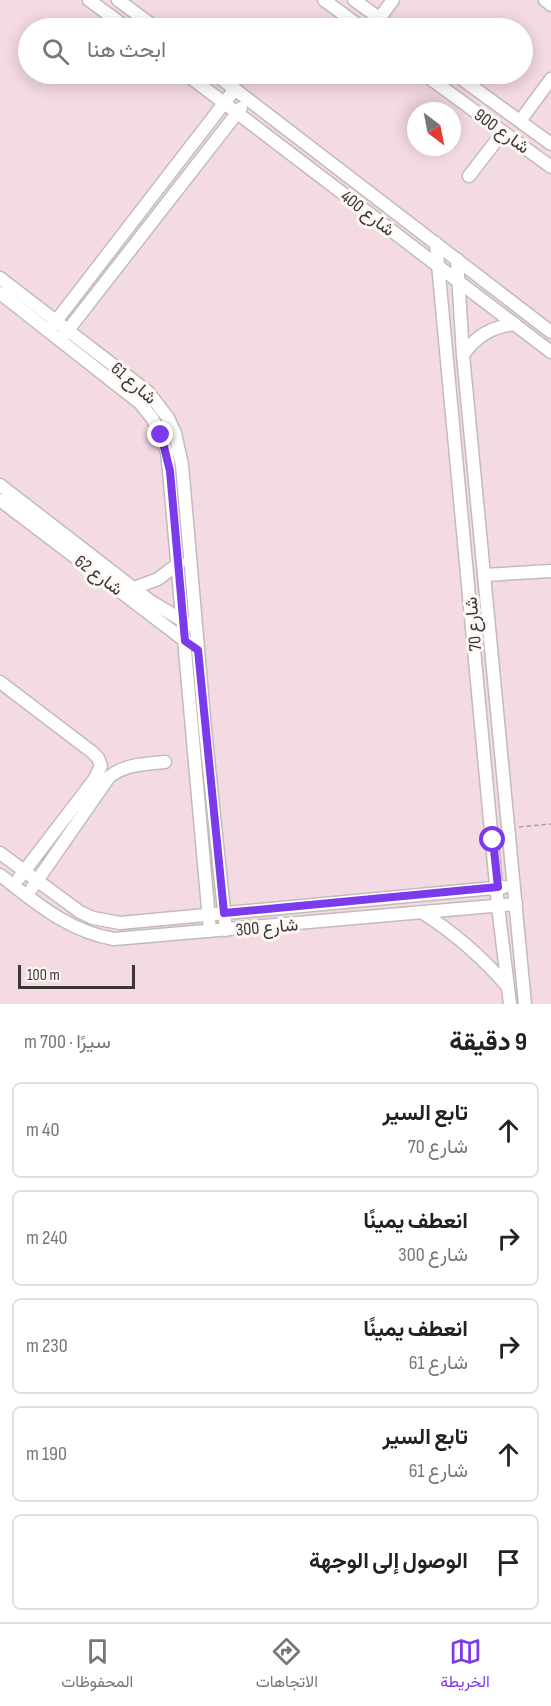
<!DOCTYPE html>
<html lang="ar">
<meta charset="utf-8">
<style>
:root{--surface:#fff;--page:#f6f6f6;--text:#222;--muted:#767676;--line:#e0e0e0;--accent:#7c3aed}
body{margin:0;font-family:"Sofia Sans Condensed",Vazirmatn,sans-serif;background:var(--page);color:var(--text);direction:rtl}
.compass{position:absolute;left:407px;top:102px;width:54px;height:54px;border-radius:50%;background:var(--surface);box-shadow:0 3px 15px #0003;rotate:148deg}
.scale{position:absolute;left:18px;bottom:15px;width:117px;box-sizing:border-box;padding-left:6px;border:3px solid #393735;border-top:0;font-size:16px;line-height:21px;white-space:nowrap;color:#393735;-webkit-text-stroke:4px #fef8f4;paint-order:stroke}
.stop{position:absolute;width:18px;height:18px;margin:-14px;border:4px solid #7c3aed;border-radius:50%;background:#fff}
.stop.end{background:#7c3aed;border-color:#fff;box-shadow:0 2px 6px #0008}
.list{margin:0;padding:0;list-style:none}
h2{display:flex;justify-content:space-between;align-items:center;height:78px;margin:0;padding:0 24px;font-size:26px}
h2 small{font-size:20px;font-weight:400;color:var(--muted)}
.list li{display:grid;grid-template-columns:39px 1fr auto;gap:18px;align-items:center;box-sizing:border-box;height:96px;margin:0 12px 12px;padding:0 12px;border:2px solid var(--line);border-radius:9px}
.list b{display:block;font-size:22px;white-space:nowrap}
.list p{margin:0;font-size:20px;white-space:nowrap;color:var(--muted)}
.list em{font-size:20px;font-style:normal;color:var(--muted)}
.icon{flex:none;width:33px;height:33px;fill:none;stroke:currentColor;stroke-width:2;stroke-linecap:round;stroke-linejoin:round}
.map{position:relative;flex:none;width:551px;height:1004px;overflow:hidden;direction:ltr}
.search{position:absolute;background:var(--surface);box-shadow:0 3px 15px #0003;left:18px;right:18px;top:18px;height:66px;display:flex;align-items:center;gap:15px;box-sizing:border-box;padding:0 21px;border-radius:33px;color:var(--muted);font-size:22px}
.sheet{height:618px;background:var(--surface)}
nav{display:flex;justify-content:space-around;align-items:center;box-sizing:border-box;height:84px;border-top:2px solid var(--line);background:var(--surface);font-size:16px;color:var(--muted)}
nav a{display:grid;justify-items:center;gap:3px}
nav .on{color:var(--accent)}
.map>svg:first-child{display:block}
.industrial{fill:#f4dae2;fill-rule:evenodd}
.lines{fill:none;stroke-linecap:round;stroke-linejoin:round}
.minor-casing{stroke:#c2bcb8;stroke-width:15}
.path{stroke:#a7a29f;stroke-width:1.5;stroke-dasharray:4.5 3;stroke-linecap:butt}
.minor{stroke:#fff;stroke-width:12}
.route{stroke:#7c3aed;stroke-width:8}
.labels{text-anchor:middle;stroke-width:6;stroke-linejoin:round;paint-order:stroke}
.street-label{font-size:18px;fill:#393735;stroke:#fef8f4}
</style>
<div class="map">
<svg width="551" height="1004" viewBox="0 0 551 1004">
<rect width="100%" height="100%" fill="#f1eae6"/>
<path class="industrial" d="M0,0h551v1004h-551zM28,28h494v46h-494zM416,111h36v36h-36z"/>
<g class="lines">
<defs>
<path id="minor" d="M89,0l38,28
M118,0l38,28
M324,0l38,28
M354,0l39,28
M545,0l6,5
M372,28l21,-28
M186,74l365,278
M215,74l336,258
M424,74l127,93
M455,74l96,70
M520,121l31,-42
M469,176l34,-44
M436,243l62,663 12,98
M457,259l6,96 62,649
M0,278l148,114 20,26 7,15 7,32 23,264 21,201
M0,293l140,110 12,15 9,17 6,17 2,19 41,460
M53,325l182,-236
M65,334l176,-226
M463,355c13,-19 28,-28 52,-31
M0,485l150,116 40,24
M0,500l188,143
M485,575l66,-4
M134,588l24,-9 21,-16
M0,682l92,70 6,6 3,8 -7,14 -75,98
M0,853l80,59 13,6 27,5 384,-36
M0,875c35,27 69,57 114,64l402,-35
M32,888l77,-111c16,-13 36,-13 56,-15
M423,913c33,21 60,45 85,74"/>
</defs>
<use href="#minor" class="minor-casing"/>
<path class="path" d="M519,827l32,-3"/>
<use href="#minor" class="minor"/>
</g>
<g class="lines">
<path class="route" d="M161,435l9,36 15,170 13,9 26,263 274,-26 -5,-47"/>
</g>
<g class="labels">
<g class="street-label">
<text transform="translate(502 131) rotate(36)" y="6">شارع 900</text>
<text transform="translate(368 213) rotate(38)" y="6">شارع 400</text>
<text transform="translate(134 383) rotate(41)" y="6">شارع 61</text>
<text transform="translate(99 575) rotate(37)" y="6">شارع 62</text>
<text transform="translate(473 624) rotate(-95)" y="6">شارع 70</text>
<text transform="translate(267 927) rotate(-5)" y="6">شارع 300</text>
</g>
</g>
</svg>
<svg class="compass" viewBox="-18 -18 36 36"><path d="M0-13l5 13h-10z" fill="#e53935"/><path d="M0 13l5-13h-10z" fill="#767676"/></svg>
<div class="scale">100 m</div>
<div class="stop" style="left:493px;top:840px"></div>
<div class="stop end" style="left:161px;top:435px"></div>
<div class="search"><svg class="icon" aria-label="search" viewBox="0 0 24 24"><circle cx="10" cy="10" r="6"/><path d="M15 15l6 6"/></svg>ابحث هنا</div>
</div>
<section class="sheet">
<h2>9 دقيقة<small>سيرًا · 700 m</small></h2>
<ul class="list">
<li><svg class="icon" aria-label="ahead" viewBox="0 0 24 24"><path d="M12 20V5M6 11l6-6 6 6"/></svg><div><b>تابع السير</b><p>شارع 70</p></div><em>40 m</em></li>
<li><svg class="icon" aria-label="right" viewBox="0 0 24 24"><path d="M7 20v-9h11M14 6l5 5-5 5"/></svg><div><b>انعطف يمينًا</b><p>شارع 300</p></div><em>240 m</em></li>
<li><svg class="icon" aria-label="right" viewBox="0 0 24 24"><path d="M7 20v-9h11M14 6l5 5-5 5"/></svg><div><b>انعطف يمينًا</b><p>شارع 61</p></div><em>230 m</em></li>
<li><svg class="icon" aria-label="ahead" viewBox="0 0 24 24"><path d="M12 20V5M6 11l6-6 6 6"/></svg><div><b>تابع السير</b><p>شارع 61</p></div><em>190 m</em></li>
<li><svg class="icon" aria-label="arrive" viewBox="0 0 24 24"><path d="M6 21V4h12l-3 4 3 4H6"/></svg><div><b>الوصول إلى الوجهة</b></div></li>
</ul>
</section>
<nav>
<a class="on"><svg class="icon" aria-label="map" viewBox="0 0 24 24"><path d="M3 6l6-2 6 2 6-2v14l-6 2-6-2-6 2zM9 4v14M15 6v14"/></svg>الخريطة</a>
<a><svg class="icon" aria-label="directions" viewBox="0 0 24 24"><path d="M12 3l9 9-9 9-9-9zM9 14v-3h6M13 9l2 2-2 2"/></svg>الاتجاهات</a>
<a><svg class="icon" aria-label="saved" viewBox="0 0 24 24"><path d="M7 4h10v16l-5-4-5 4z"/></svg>المحفوظات</a>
</nav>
